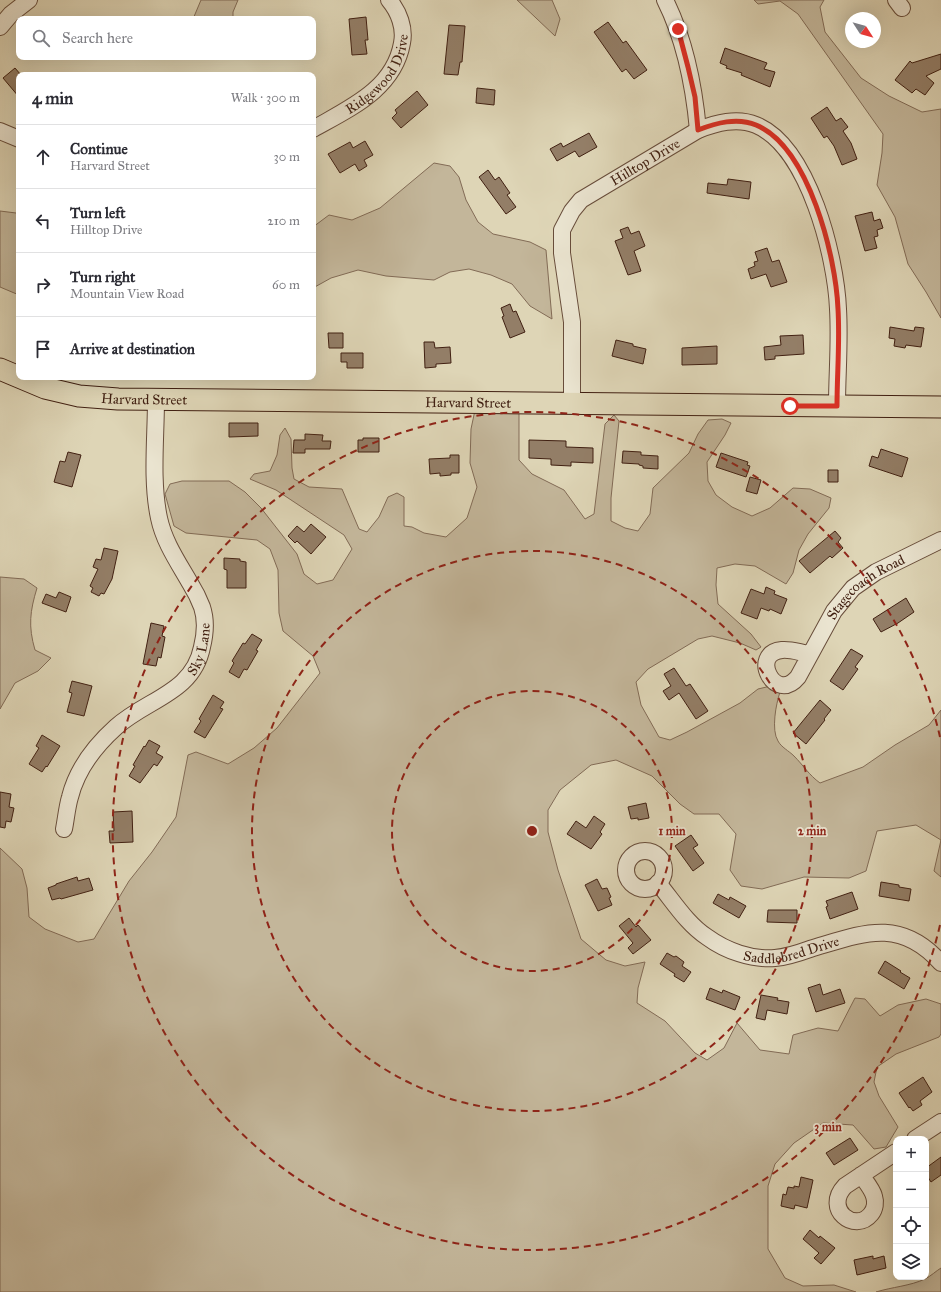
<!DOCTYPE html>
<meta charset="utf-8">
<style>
:root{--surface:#fff;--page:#f7f7f7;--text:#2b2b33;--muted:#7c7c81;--line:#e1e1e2}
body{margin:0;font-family:"IM FELL Great Primer",serif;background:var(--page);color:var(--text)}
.controls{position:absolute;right:12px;bottom:12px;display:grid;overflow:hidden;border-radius:8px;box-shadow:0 4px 16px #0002}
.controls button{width:36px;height:36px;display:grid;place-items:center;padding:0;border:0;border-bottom:1px solid var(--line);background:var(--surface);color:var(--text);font:20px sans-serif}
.compass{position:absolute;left:845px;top:12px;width:36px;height:36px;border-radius:50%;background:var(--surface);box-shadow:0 4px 16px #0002;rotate:126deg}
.stop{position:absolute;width:12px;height:12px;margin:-9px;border:3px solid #d93025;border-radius:50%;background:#fff}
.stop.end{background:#d93025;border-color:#fff;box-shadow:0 1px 4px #0008}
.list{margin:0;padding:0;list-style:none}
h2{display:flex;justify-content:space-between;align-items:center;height:52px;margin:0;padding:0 16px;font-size:17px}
h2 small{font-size:13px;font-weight:400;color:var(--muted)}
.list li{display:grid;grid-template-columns:26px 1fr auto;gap:12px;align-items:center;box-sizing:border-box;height:64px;padding:0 16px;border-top:1px solid var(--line)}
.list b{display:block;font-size:15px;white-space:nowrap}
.list p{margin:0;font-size:13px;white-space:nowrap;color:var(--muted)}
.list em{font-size:13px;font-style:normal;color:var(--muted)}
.icon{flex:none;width:22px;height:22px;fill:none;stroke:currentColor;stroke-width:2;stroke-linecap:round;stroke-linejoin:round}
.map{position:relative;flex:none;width:941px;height:1292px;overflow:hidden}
.search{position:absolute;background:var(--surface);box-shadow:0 4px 16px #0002;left:16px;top:16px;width:300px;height:44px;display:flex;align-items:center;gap:10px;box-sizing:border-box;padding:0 14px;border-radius:8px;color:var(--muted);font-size:15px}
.panel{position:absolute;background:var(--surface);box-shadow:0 4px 16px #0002;left:16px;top:72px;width:300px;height:308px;border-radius:8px}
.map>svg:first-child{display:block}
.green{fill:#c3b69a;stroke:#826b56}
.building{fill:#937e67;stroke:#412012}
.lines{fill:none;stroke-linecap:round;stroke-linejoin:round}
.minor-casing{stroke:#684d3b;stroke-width:18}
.major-casing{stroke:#412012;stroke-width:23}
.minor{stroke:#eae4d0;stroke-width:16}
.major{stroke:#ded5b6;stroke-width:21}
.route{stroke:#d93025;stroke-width:5}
.ring{fill:none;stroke:#8f2418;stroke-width:2;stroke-dasharray:7 5}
.labels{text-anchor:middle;stroke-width:3.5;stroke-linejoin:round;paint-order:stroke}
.street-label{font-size:14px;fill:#412012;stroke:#eae4d0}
.centre{fill:#8f2418;stroke:#eae4d0;stroke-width:2}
.ring-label{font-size:12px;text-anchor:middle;font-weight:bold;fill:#8f2418;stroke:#eae4d0;stroke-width:3.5;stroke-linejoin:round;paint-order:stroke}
</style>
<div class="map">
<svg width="941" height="1292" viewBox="0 0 941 1292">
<rect width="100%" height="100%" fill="#ded5b6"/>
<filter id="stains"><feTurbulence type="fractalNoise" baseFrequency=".005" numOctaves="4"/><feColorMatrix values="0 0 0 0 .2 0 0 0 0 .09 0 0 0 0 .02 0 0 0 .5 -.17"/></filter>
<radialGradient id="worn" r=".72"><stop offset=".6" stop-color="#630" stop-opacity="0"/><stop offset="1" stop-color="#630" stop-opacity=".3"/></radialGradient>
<path class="green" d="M201,0h37l-5,12v7h-40z
M517,0h35l8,19 -5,17z
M754,0h70l-4,7 5,25 36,46 28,18 33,16 19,-3v209l-15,-26 -18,-28 -13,-47 -18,-32 5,-32 1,-19 -85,-120 -18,-13 -22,3z
M434,163l16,3 9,11 7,23 12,22 15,12 37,8 16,8 6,69 -22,-13 -18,-22 -21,-9 -22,-6 -19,3 -16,8 -48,-4 -28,-6 -27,8 -18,10v-61l16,-12 23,5 28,-12z
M19,210v85l-19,-8v-76l16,2z
M475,410h44v50l13,14 32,16 21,29 9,-5 11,-90 9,-9 5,6 -8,77v23l14,7 13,3 12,-17 3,-26 36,-35 9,-19 10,-14 14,-1 9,4 -6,12 -18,27 1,19 8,14 16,12 20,9 18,-8 23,-20 17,1 21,9 -2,10 -21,26 -9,16 -6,23 -7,11 -31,-18 -20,-2 -18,4 -1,17 2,19 33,30 10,13 -5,3 -16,-7 -28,-7 -14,3 -50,30 -12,13 5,23 18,32 11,3 17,-8 53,-29 18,-14 17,-4 5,7c-4,12 -9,38 -2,49 3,6 11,10 16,15 9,9 15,19 26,27l43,-16 32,-22 34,-20 12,-15v167l-7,-6 7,-31 -25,-15 -39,6 -11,40 -17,7 -45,-1 -42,12 -21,-3 -11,-16 6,-36 -17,-20h-25l-14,-10 -28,-28 -36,-16 -25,5 -31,25 -12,20v22l10,38 23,69 25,21 19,6 20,-4 -7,26 -1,15 28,18 30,32 12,7 17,-12 13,-25 23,27 29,4 4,-19 25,-7 20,3 17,-33 10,1 15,17 18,-11 28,-6 15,5v30l-2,3 -43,17 -19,13 -3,15 5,14 19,31 -12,20 -12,2 -21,-24 -30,-2 -29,20 -19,21 -7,22v63l17,29 18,8 31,-1 22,7h-856v-444l22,21 5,19 2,29 16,12 33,13 16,-3 35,-58 23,-29 24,-35 12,-62 8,-3 32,12 26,-16 23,-20 43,-55 -7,-17 -30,-25 -4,-18 -1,-43 -8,-21 -13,-9 -71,-7 -12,-7 -9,-32 5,-10 12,-3h47l16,11 16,16 36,46 7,20 13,10 16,-4 19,-31 -8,-14 -68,-45 -26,-11 4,-5 16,-3 7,-16 3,-20 5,-7 6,11 1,29 2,11 15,8 33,2 17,40 8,3 12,-15 9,-20 9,-4 7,4v29l8,1 12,6 22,4 21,-19 10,-31 -7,-24 1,-34z
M0,577l24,2 13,9c-7,23 -9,38 -2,62l16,8 -13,13 -23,12 -15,26z
M941,1268v24h-65c16,-5 34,-6 49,-13 6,-3 11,-8 16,-11z"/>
<path class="building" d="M366,17l2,23h-3l2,14 -15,1 -3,-36z
M608,22l15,21 3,-2 21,29 -13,9 -8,-10 -4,3 -28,-40z
M449,25l16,1 -3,36h-2l-2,13 -14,-1z
M725,48l42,15 -3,6 11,3 -5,15 -29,-12 1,-2 -16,-5 1,-2 -7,-3z
M941,54v15l-15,7 8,7 -9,12 -9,-6 -4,4 -17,-13 15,-19 2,2z
M15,68l6,7h-2v22l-16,-19z
M477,88l18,2 -1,15 -18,-2z
M417,91l11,14 -27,23 -9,-10 5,-5 -2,-3z
M827,107l9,14 5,-3 7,9 -5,4 8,12 6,16 -15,6 -8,-19 -7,-10 -3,2 -13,-20z
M589,133l8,14 -18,10 -4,-6 -18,10 -7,-12 11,-6 2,4z
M365,141l8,14 -9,5 3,6 -8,5 -4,-7 -15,9 -12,-19 22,-12 3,6z
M488,170l7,10 4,-3 11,16 -3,2 9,12 -10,7 -27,-37z
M728,179l23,3 -2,17 -42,-6 1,-10 19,2z
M872,212l2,9 6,-2 3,9 -6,2 1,6 -4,1 3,11 -12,3 -10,-35z
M628,227l3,7 8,-3 6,15 -11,5 7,20 -13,4 -13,-34 8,-3 -3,-8z
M767,248l5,14 7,-2 8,22 -16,5 -5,-13 -15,5 -3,-10 7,-3 -1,-4 4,-1 -3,-9z
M510,304l3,8 3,-1 9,21 -15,6 -8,-21 2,-1 -3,-8z
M890,327l24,4 1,-4 9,1 -3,19 -15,-2 -1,3 -11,-2 1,-7 -6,-1z
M328,333h15v15h-14z
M803,335l1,19 -29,2v3l-10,1 -1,-13 17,-2 -1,-9z
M616,340l17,4v2l13,3 -3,15 -31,-8z
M424,342h10l1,6 15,-1 1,16 -15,1v3l-11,1z
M717,346v18l-35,1v-17z
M341,353h22v15h-16v-6h-6z
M229,423h29v13l-29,1z
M305,434l18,1 -1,6h9l-1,8h-25v4h-12l1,-13h11z
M363,438h16v14h-21v-12h5z
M529,440l37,1v6l27,1v15l-22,-1v4l-20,-1v-6l-22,-1z
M881,449l27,9 -6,19 -33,-11 3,-10 6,2z
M623,451l18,1v3l17,1v13l-15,-1v-2l-4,-1v-1l-17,-1z
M68,452l13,3 -9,32 -18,-5 6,-21 5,1z
M721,453l27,9 -1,3 3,1 -4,11 -30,-10z
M450,455h9v18h-8v2l-11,1v-3l-10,1 -1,-15 21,-1z
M828,470h10v12h-10z
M750,477l11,3 -4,14 -11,-3z
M311,524l15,13 -15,17 -14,-13 -2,2 -7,-7 9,-10 7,6z
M835,531l6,7 -3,4 5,6 -11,10 -2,-2 -20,17 -11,-12z
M104,548l14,3 -6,28 -8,15 -3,-1 -2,3 -8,-4 2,-4 -3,-2 8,-17 -5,-2 3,-8 5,1z
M224,558l16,1v2l6,1v26h-19v-18l-3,-1z
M766,587l9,4 -1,3 13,5 -6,15 -11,-5 -1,2 -8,-3 -4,11 -16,-6 10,-24 13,5z
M59,592l12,5 -5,15 -24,-9 4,-9 10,4z
M906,598l8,14 -16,11 -17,9 -8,-13z
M151,623l13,3 -2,10 3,1 -4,21 -3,-1 -2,9 -13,-2z
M252,634l10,6 -6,10 2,1 -11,19 -3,-1 -5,9 -10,-6 5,-9 -2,-2 11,-18 2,1z
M851,649l12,7 -8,11 3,2 -15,21 -13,-9z
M674,668l12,18 4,-2 18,27 -12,8 -17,-26 -10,7 -6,-9 8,-5 -7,-12z
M72,681l20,5 -8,30 -17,-4 5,-19 -3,-1z
M213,695l11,7 -4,6 3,1 -18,29 -11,-6 7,-11 -2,-2z
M820,700l11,10 -7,9 1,1 -19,24 -13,-11z
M42,735l18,11 -13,21 -1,-1 -4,6 -13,-8 10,-16 -3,-2z
M149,740l11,6 -4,7 7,4 -6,9 -3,-2 -14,19 -11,-7 6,-10 -2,-1 11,-19 1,1z
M0,792l11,2 -2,13 5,1 -3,14 -5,-1 -1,7 -5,-1z
M646,803l3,15 -11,2v-2l-7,1 -3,-12z
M132,811l1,31 -23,1 -1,-12h5l-1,-19z
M594,816l11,8 -5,8 2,2 -11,15 -24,-15 9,-13 10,7z
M691,835l7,10 -5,3 11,15 -11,8 -18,-25z
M77,877l1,4 11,-3 4,12 -32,9 -1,-1 -8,2 -4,-12 8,-3v-1z
M597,879l5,10 5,-1 4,9 -2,1 3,7 -14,6 -13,-26z
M881,882l18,3v2l12,2 -2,12 -30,-5z
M852,892l6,17 -28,10 -4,-12 2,-1 -2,-5z
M718,894l11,6 1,-3 16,9 -7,12 -26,-15z
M768,910h29v13l-30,-1z
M629,918l7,9 2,-2 13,15 -18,14 -5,-6 5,-5 -14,-17z
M667,953l7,4 2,-1 8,6 -2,4 9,6 -7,10 -10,-6 1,-2 -15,-10z
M885,961l16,10 -1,1 10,6 -6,11 -26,-16z
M820,984l3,11 17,-6 5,14 -29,9 -8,-24z
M710,988l12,5 1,-3 17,7 -5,13 -29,-11z
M761,995l17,3 -1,2 12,2 -2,12 -20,-4 -2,10 -9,-2z
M923,1077l9,15 -12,9 2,4 -9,6 -3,-4 -1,1 -10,-15z
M850,1138l8,12 -24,15 -8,-12z
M941,1157v18l-10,7 -5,-8v-6z
M801,1177l12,3 -6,28 -12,-3 -1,4 -13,-3 2,-12 3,1 2,-8 6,1v-2l5,1z
M810,1230l9,8 1,-2 15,12 -14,16 -7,-6 5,-5 -16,-14z
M873,1256v3l11,-3 2,12 -29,7 -3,-15z"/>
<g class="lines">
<defs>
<g id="minor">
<path d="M665,0c20,40 29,86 33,130"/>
<path d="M896,0l6,8"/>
<path d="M0,27l11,-13 18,-14"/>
<path id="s1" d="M313,129c37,-21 81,-40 89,-86 3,-15 -3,-31 -13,-43"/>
<path d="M0,131l19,8"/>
<path id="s2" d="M572,404v-82l-10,-69v-23l10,-19 9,-11 117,-70c18,-7 39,-13 58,-5 53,22 80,133 82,184 2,33 -1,65 -1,97"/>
<path id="s3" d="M810,654c-9,-1 -19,-5 -28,-4 -33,3 -7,55 16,27l36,-66 19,-23 23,-16 65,-32"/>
<path id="s4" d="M64,829c2,-10 3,-22 6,-32 7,-28 26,-52 46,-70 31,-28 77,-34 86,-80 3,-12 4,-28 0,-40 -3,-8 -7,-16 -12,-24 -12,-21 -26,-41 -31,-65 -8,-38 -3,-80 -3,-119"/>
<circle cx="645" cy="870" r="19"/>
<path id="s5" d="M658,883c15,18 29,41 49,54 19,14 45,23 68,21 12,-1 24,-5 35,-9 51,-15 89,-33 131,14"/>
<path d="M915,1139l26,-17"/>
<path d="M861,1175c5,7 11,14 13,21 2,6 1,13 -3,18 -16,20 -48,-5 -26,-28l51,-34"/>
</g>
<g id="major">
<path id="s6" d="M0,369l45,19 34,8 39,3 823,8"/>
</g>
</defs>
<use href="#minor" class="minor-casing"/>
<use href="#major" class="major-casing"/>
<use href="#minor" class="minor"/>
<use href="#major" class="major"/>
</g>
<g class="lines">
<path class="route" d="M678,29l10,38 7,30 3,33c18,-7 39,-13 58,-5 53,22 80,132 82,184 2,33 -1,65 -1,97h-47"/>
</g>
<g class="ring">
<circle cx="532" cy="831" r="140"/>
<circle cx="532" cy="831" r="280"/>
<path d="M940 925A419 419 0 1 1 940 737"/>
</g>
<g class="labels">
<g class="street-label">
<text dy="5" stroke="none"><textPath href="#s1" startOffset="88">Ridgewood Drive</textPath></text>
<text dy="5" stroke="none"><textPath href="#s2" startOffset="285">Hilltop Drive</textPath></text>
<text dy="5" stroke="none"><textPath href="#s6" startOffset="149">Harvard Street</textPath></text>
<text dy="5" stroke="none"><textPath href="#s6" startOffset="473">Harvard Street</textPath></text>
<text dy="5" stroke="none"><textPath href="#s3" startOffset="214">Stagecoach Road</textPath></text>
<text dy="5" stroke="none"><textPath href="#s4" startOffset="236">Sky Lane</textPath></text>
<text dy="5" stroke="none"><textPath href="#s5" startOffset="163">Saddlebred Drive</textPath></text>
</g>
</g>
<circle cx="532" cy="831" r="6" class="centre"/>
<g class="ring-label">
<text x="672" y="835">1 min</text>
<text x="812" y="835">2 min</text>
<text x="828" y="1131">3 min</text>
</g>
<rect width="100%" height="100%" filter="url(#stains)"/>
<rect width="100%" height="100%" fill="url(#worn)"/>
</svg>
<div class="controls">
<button>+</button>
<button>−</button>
<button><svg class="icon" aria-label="locate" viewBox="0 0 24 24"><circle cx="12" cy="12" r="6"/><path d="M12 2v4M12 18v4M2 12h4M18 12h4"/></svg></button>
<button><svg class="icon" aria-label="layers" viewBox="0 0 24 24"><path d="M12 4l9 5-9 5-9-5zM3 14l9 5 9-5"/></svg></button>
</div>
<svg class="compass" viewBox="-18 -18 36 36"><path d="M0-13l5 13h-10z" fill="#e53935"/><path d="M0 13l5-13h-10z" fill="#7c7c81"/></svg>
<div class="stop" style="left:790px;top:406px"></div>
<div class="stop end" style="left:678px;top:29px"></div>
<div class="search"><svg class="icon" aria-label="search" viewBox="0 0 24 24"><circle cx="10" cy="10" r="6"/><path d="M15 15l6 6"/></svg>Search here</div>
<section class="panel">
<h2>4 min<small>Walk · 300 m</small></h2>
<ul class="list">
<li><svg class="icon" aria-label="ahead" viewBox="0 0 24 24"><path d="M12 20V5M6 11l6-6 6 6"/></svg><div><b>Continue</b><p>Harvard Street</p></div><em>30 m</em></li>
<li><svg class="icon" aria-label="left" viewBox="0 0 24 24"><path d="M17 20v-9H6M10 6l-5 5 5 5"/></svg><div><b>Turn left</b><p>Hilltop Drive</p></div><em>210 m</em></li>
<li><svg class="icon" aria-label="right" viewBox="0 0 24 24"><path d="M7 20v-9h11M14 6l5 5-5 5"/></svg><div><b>Turn right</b><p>Mountain View Road</p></div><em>60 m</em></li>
<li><svg class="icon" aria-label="arrive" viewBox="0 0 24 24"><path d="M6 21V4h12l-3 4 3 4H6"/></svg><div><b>Arrive at destination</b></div></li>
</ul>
</section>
</div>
